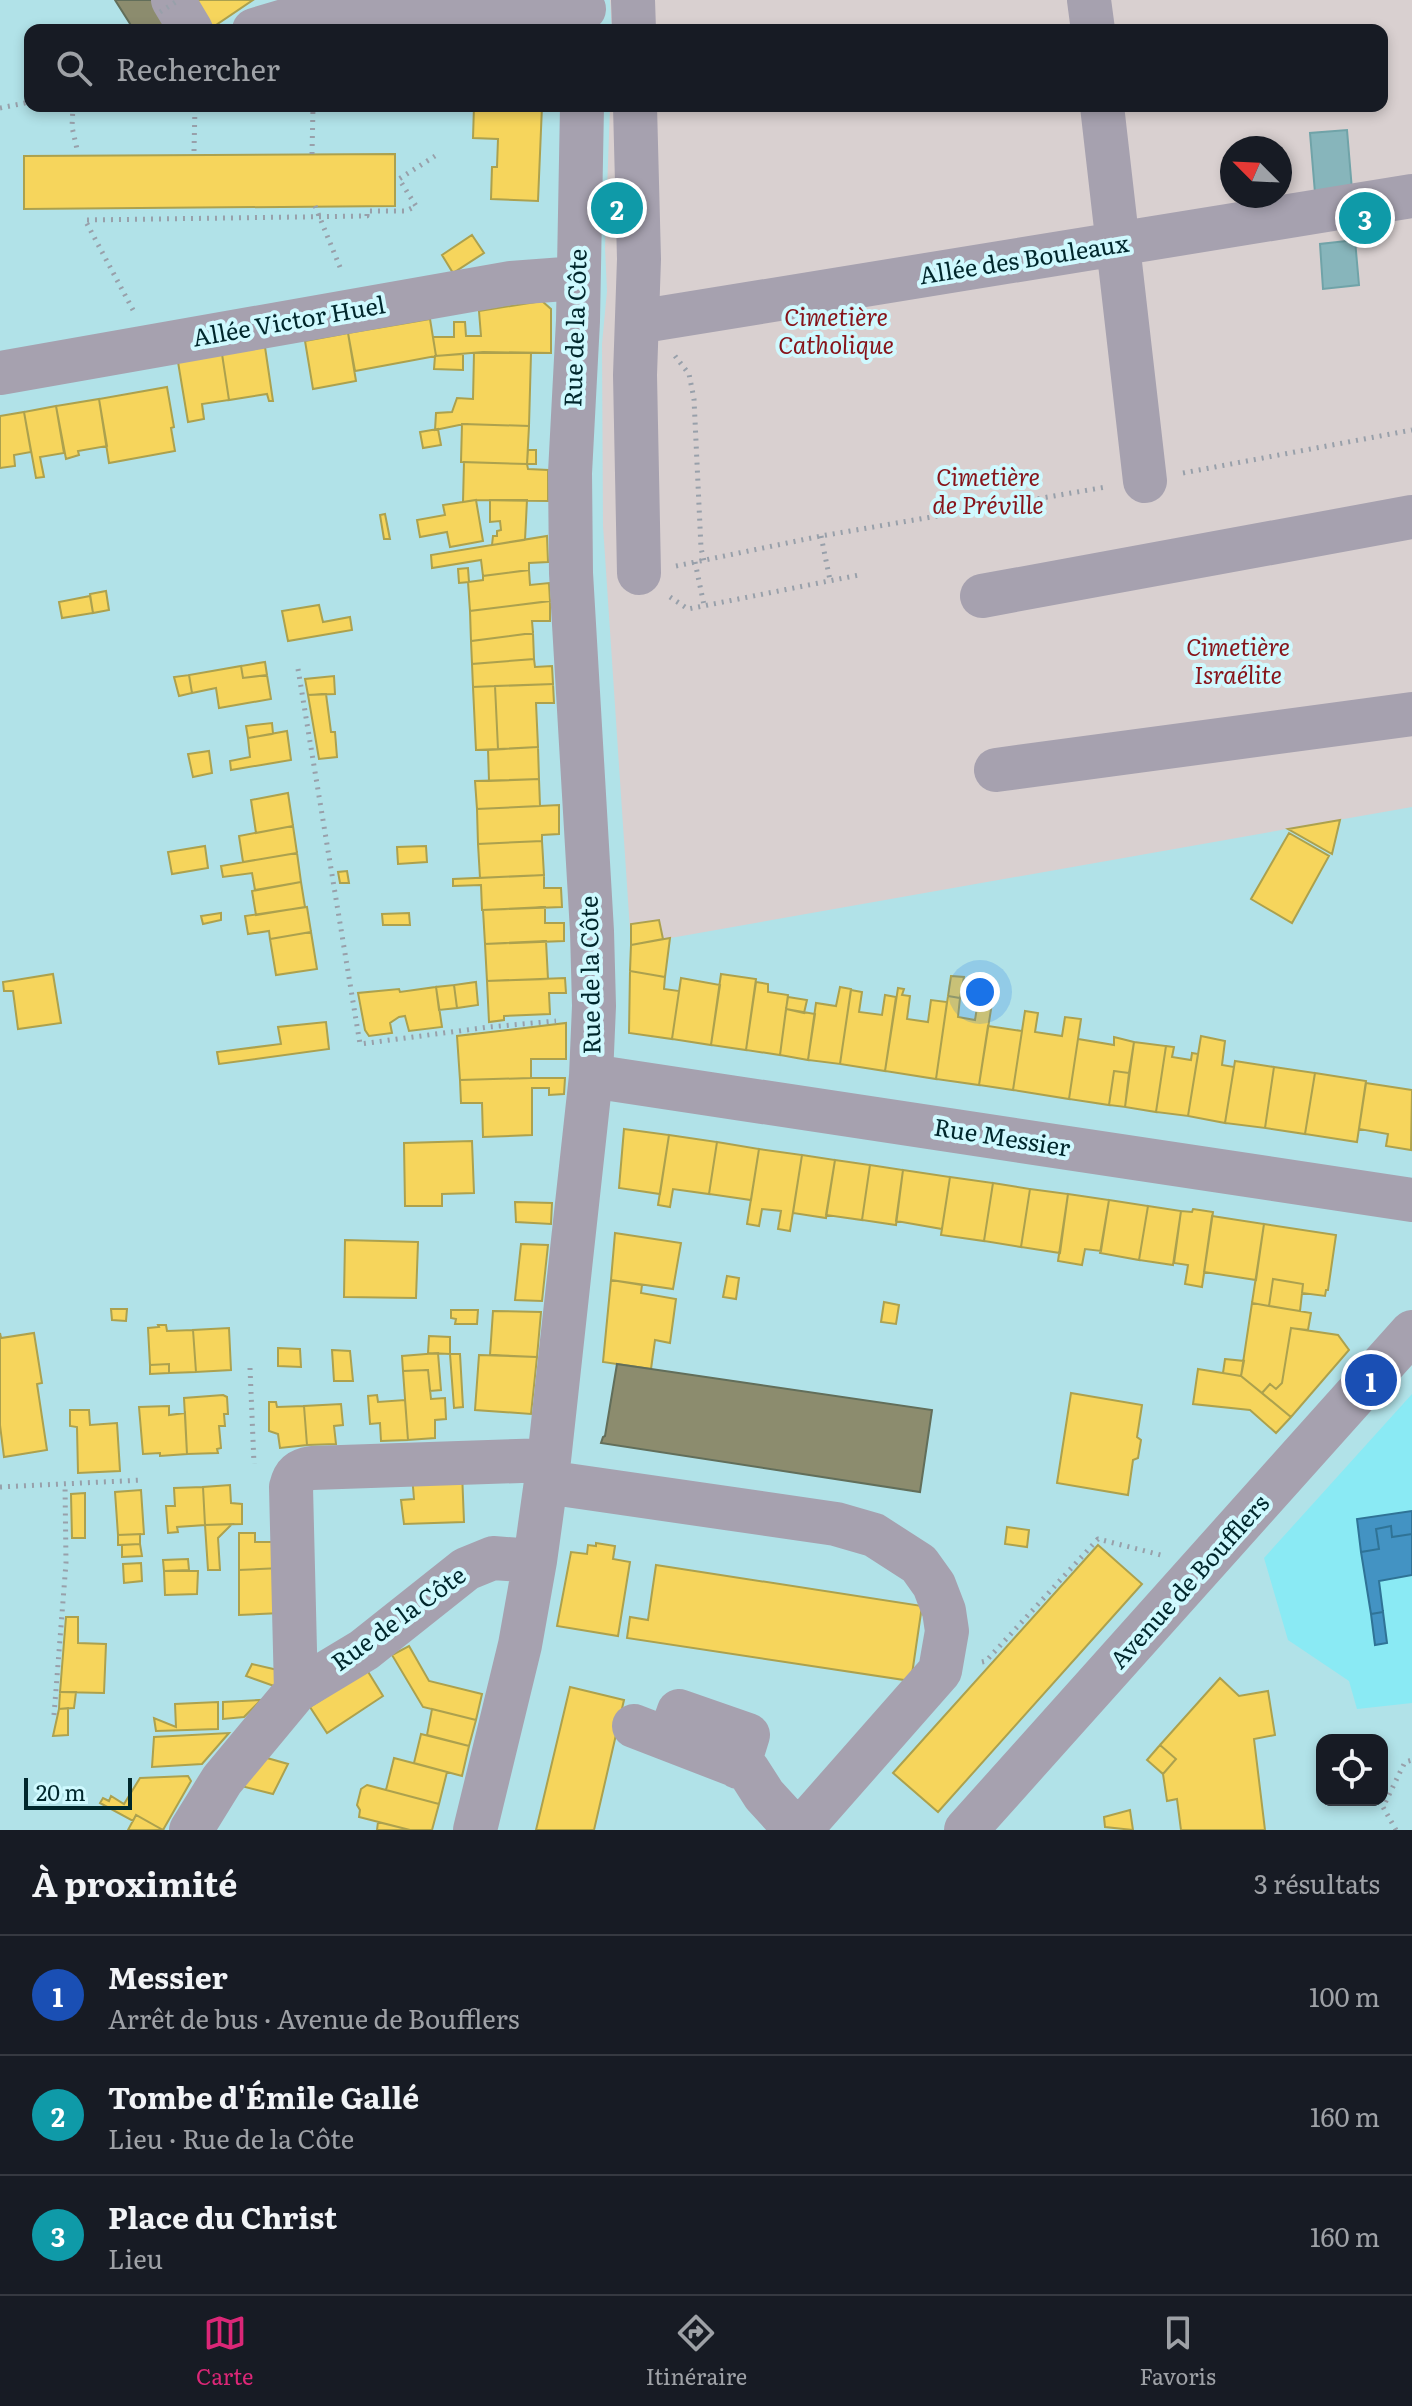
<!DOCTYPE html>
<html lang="fr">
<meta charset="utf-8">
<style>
:root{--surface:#171b24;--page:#20242c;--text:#f1f3f6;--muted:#9ea1a6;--line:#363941;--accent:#db2777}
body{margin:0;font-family:Literata,serif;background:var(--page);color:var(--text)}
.controls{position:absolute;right:24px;bottom:24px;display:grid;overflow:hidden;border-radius:16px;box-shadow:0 4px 12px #0003}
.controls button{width:72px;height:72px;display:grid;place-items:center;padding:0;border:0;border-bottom:2px solid var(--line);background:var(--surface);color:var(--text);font:40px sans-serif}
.compass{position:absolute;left:1220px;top:136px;width:72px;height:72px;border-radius:50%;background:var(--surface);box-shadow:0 4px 12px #0003;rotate:294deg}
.scale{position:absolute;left:24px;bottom:20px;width:108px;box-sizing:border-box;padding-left:8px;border:4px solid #00272c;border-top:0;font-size:22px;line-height:28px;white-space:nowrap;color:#00272c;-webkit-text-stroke:6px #cff9fe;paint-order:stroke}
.you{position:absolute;left:980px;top:992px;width:28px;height:28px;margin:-20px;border:6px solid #fff;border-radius:50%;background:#1a73e8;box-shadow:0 0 0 12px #1a73e833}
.badge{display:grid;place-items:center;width:52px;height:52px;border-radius:50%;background:var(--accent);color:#fff;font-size:26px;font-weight:700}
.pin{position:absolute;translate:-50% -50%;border:4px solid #fff;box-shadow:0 2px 8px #0006}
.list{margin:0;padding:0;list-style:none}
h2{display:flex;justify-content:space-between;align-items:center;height:104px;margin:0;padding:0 32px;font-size:34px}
h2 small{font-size:26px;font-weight:400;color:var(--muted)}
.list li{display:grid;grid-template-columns:52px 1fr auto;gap:24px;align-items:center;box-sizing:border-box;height:120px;padding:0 32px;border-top:2px solid var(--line)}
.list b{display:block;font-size:30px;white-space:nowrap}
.list p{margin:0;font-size:26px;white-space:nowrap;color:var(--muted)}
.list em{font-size:26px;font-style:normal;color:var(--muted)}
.icon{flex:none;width:44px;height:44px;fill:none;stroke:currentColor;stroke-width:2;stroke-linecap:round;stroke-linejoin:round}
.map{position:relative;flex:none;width:1412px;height:1830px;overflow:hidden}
.search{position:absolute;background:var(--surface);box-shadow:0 4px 12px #0003;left:24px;right:24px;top:24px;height:88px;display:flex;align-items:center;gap:20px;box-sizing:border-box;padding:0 28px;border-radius:16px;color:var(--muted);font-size:30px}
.sheet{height:464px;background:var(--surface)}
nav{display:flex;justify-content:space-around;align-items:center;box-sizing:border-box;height:112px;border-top:2px solid var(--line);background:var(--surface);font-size:22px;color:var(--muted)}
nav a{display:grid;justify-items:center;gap:4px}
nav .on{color:var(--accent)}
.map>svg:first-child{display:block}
.built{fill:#8aeaf4}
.green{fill:#d9d0d0;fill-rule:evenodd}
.homes{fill:#f6d55c;stroke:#aca14e;stroke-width:2}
.schools{fill:#4393c3;stroke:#2f7396;stroke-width:2}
.industry{fill:#8c8c6e;stroke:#626e5a;stroke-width:2}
.building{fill:#87b5bb;stroke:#70a3a8;stroke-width:2}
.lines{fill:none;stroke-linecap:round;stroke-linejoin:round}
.path{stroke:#98a0aa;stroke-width:5;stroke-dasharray:2 6;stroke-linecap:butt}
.minor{stroke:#a6a1af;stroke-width:44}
.path-bridge{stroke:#98a0aa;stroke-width:5;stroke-dasharray:2 6;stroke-linecap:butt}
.labels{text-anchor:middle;stroke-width:8;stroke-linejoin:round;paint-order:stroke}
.street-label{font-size:24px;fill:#00272c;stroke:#cff9fe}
.park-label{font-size:24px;font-style:italic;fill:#87141a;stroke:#cff9fe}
</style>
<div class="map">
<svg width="1412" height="1830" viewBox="0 0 1412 1830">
<rect width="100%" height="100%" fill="#b1e2e8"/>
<path class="built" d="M1412,1394v309l-55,6 -8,-28 -61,-41 -24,-82z"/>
<path class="green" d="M610,0h802v807l-781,138 -28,-419 -1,-182 5,-53 -2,-43 5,-142h772v-76h-770zM1232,148h48v48h-48z"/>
<path class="homes" d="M192,0h61l-43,29z
M474,106h68l-4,95 -47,-2 1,-32h5l1,-28 -25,-1z
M395,154v52l-371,3v-53z
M472,235l12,18 -31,20 -11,-18z
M542,301l9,8v44l-68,-1 -47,4 -3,-19h21v-15h11l1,14h15l-2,-25z
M430,319l6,37 -81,15 -7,-38z
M348,333l8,48 -43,8 -8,-48z
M265,347l8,54h-4l-2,-7 -38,6 -7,-46z
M474,353h57l-2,73 -65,-2 -29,6 1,-17 16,-1 5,-14 16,1z
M222,354l7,46 -27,4 2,15 -16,3 -10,-60z
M463,354v16l-29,-1 1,-13z
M167,387l7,40 -3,1 4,23 -66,12 -10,-64z
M99,399l8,47 -29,5 1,4 -13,4 -10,-53z
M56,406l8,47 -24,4 4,20 -8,1 -12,-66z
M24,412l7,40 -17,3 1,11 -15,2v-52z
M462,424l67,2 -2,38 -66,-2z
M438,429l3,16 -18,3 -3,-16z
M528,450h8v14h-9z
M464,462l63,2 1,5 20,1v31l-72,-1 -13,2z
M476,500l7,41 -33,6 -3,-15 -27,5 -3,-17 28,-5 -2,-10z
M490,500h37l-2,40 -33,5 1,-9h4v-5l4,-1 -1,-9 -10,1z
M385,514l5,25h-6l-4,-24z
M547,536l1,26 -19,1v7l-46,6 -2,-16 -49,8 -1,-13z
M468,568l1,14 -10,1 -1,-14z
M529,570l1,15 19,-2 1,18 -80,10 -2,-29 15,-2v-4z
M106,591l3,19 -16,3 -3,-19z
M90,596l3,17 -31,5 -3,-16z
M550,601v20h-18l1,12 -62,8 -1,-30z
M319,605l4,17 27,-5 2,13 -64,11 -6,-30z
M533,633l1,26 -62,5 -1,-23z
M534,659l1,8 17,-1 1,18 -80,3 -1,-23z
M265,662l2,13 -24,3 -2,-12z
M241,666l2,12 24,-3 4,24 -52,9 -3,-20 -24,5 -3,-18z
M189,675l3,18 -13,3 -5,-19z
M334,676l1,18 -27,1 -3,-16z
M553,684l1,19h-18l2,44 -40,2 -3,-63z
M495,686l3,63 -22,1 -3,-63z
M326,694l5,38h4l2,25 -18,2 -11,-64z
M272,723l1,11 -25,4 -2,-12z
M287,731l4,29 -60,10 -1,-9 20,-4 -2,-19z
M538,747l1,32 -50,2 -1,-31z
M209,751l3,22 -19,4 -5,-23z
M539,779l1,27 -63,3 -2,-28z
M288,793l5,33 -37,7 -5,-33z
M559,805v29l-17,1v6l-64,3 -1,-35z
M1340,820l-8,34 -44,-25z
M293,826l4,27 -54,9 -4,-26z
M1289,833l40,23 -37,67 -41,-24z
M542,841l2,34 -64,3 -2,-34z
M205,846l3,22 -36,6 -4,-22z
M426,846l1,16 -29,2 -1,-17z
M297,853l4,29 -46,8 -3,-17 -29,4 -2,-11z
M347,871l2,12h-9l-2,-11z
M544,875v13h17l1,19 -80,3 -1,-25 -28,1v-7z
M301,882l4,25 -49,8 -4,-24z
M307,907l4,25 -41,7 -1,-8 -21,3 -3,-18z
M545,907v16h19v18l-79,3 -2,-34z
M221,913v7l-18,4 -2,-8z
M409,913l1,12h-27l-1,-11z
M659,920l4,19 -32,6v-21z
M311,932l6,37 -41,6 -6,-36z
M670,938l-5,39 -35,-6 1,-26z
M546,941l2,38 -61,2 -2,-37z
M630,971l35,6 -1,12 15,2 -7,48 -43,-6z
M53,974l8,49 -43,6 -5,-38h-9l-1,-9z
M721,974l35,5 -10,71 -35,-5z
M951,976l13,1 -4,21 -12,-2z
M565,978l1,15h-17l1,21 -46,2v4l-15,2 -2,-41z
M681,978l39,7 -9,60 -39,-6z
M476,982l2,23 -21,3 -3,-23z
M756,982l12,2v8l20,3 -8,60 -34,-5z
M454,985l3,23 -18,2 -3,-23z
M436,987l6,40 -33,4 -4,-15 -6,1 -9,6 2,10 -23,3 -4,-6 -7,-37 41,-4 1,3z
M840,987l11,2 -11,75 -32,-4 8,-57 20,3z
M898,988l6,1 -2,6 8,1 -3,23 21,3 3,-22 16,2 -11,77 -51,-8z
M851,990l11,2 -3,20 23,3 3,-20 11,2 -11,74 -45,-7z
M948,996l12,2 -2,19 17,3 3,-19 14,2 -13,82 -43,-6z
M788,997l19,3 -3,13 -18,-4z
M786,1009l29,5 -7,46 -28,-5z
M1025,1011l13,2 -3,19 27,4 3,-19 16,2 -12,80 -56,-9z
M326,1022l3,27 -110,15 -2,-12 64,-8 -3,-17z
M566,1023v36h-35v19l-71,2 -3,-44z
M988,1026l34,5 -9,59 -34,-5z
M1201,1036l24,5 -3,24 12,2 -9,56 -37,-7z
M1114,1037l20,5 -5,31 -15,-2 -5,34 -40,-6 9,-60 36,6z
M1134,1042l32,4 -10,66 -31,-5z
M1166,1046l8,1 -2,10 19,3 1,-7 6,1 -10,62 -32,-4z
M1235,1061l39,6 -9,61 -40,-5z
M1274,1067l41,6 -10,61 -40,-6z
M1114,1071l15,2 -4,34 -16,-2z
M1315,1073l51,8 -9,61 -52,-8z
M531,1078h34l-1,16 -15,1v-7h-17v47l-49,2 -1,-34h-21l-1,-23z
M1366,1083l46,7 -1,60 -25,-4 2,-12 -29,-5z
M624,1129l45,6 -9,59 -41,-6z
M669,1135l48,7 -8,52 -36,-5 -3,18 -12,-2z
M472,1141l2,52 -32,1v12h-37l-1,-63z
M717,1142l42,7 -8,51 -42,-6z
M759,1149l43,6 -12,76 -12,-2 3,-18 -19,-2 -3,17 -12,-2z
M802,1155l33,5 -9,58 -33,-5z
M835,1160l35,5 -8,55 -36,-5z
M870,1165l33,5 -7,55 -34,-5z
M903,1170l47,7 -8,52 -46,-8z
M950,1177l43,6 -9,58 -43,-6z
M993,1183l37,6 -9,58 -37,-6z
M1030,1189l38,5 -8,59 -39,-6z
M1068,1194l41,6 -8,51 -16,-2 -3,16 -24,-4z
M1109,1200l39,6 -9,54 -39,-7z
M515,1202l37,1 -1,21 -35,-2z
M1148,1206l33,5 -8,54 -34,-5z
M1193,1209l20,3 -11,75 -17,-3 3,-19 -14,-2 7,-52 11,1z
M1212,1216l52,8 -8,56 -52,-8z
M1264,1224l72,11 -8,55h-2l-1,6 -23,-3 1,-9 -30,-5 -4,27 -17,-3z
M615,1233l66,10 -8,46 -62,-9z
M345,1240l73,2 -2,56 -72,-1z
M521,1244l27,1 -6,56 -27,-1z
M727,1276l12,2 -3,21 -13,-2z
M1273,1279l30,5 -3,27 -31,-5z
M611,1280l31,5 -1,8 35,6 -6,44 -15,-3 -4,29 -48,-7z
M884,1302l15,3 -3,19 -15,-2z
M1252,1303l59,10 -3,17 -17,-2 -9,55 -6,6 -6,-5 -8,9 -21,-17z
M111,1309h16l-1,12 -14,-1z
M451,1310h27l-1,14h-22l1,-5 -5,-1z
M493,1311l48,1 -4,45 -47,-2z
M158,1325h8l1,6 26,-1 3,42 -27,1v-9l-19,1 -2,-37 11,-1z
M229,1328l2,42 -35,2 -3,-42z
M1291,1328l47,7 11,15 -58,67 -29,-24 8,-9 6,5 6,-6z
M0,1333l1,5 33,-5 8,50 -5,1 10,66 -43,7 -4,-32z
M429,1336l21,1v17l-22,-1z
M278,1348l22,1 1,18 -23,-1z
M332,1350l18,1 3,30h-19z
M438,1353l3,37 -11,1 -2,-21 -25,1 -1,-15z
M450,1354h10l3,53 -9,1z
M479,1355l58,2 -6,57 -56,-4z
M1225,1359l19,2 -3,15 -18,-3z
M169,1364v9l-19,1v-9z
M1198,1369l43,7 50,41 -15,16 -26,-23 -57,-6z
M428,1370l3,29 14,-1 1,21 -11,1v18l-27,2 -5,-69z
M1071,1393l71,12 -5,32 4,3 -3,18 -5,2 -5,35 -71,-12z
M223,1395l4,2 1,17h-4l1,12h-6l2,22 -4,1 1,4 -31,1 -3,-56z
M377,1395l1,7 27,-2 3,40 -27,1 -1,-18 -10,1 -2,-28z
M269,1402h7l1,5 27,-1 3,39 -27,3 -2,-14 -9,-3z
M341,1404l2,21 -9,1 2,18 -29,1 -3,-39z
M169,1406v9l16,-2 2,41 -27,2v-3l-17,1 -4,-47z
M70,1410h19l1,15 27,-2 3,48 -42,2 -1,-46 -7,-1z
M462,1472l2,50 -60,2 -3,-24 13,-1 -2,-24z
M230,1485l1,18 11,1v20l-37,1 -2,-38z
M203,1487l2,38 -28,2 1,5 -10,1 -2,-27h9l-1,-18z
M141,1490l3,44 -26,1 -3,-43z
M85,1493v45h-13l-1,-44z
M232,1524l-14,14 2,32h-12l-3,-45z
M1007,1527l22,3 -2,17 -22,-3z
M239,1533h16v9h26v26l-42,2z
M140,1534v10l-22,1v-10z
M596,1543l19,3 -2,13 17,3 -12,74 -61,-10 14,-74 16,2 1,-9 8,1z
M140,1544l2,12 -20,1v-12z
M1098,1545l44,39 -204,228 -45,-39z
M188,1559l1,11 -25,1 -1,-11z
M141,1563l1,18 -18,2 -1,-19z
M656,1565l266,41 -11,75 -284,-43 3,-21 18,3z
M281,1568v45l-42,2v-45z
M164,1571h34l-1,23 -32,1z
M66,1617h12v26l28,1 -2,49 -44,-1z
M409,1646l20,35 53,13 -6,26 -53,-13 -31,-52z
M252,1664l30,7 -8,15 -28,-10z
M367,1670l16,26 -56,37 -17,-26z
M1220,1678l19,18 29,-5 7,44 -21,4 11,91h-84l-4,-31 -10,2 -4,-27 13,-15 -16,-14z
M570,1687l54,13 -30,130h-58z
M60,1692h16l-2,16 -15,1z
M261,1700l-17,17 -21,2v-17z
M218,1702v27l-62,2 -2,-13 22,9 -1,-23z
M68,1708v27l-15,1 6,-27z
M432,1709l44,11 -7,26 -42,-11z
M229,1733l-27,31 -50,3 2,-30z
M421,1734l48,12 -7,30 -48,-13z
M1160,1745l16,14 -13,15 -16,-14z
M260,1756l28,8 -15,30 -36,-9z
M394,1758l53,14 -8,32 -53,-14z
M188,1776l3,5 -28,49 -27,-15 -3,6 -33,-18 3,-5 6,3 2,-5 13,8 16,-26z
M367,1785l72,19 -7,26h-22l-51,-13 1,-7 -3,-5 4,-16z
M1130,1810l3,20 -28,-3 -1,-10z
M136,1815l27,15h-35z
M378,1822l32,8h-33z"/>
<path class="schools" d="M1412,1511v23l-20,3 -1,-11 -15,3 3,20 -18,3 -4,-33z
M1391,1526l1,11 20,-3v41l-33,6 4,31 -12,2 -10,-62 18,-3 -3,-20z
M1383,1612l4,31 -12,2 -4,-31z"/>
<path class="industry" d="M115,0h38l18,30h-37z
M617,1364l315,46 -12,82 -319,-49 2,-6 2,-1z"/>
<path class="building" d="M1347,130l5,60 -37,3 -5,-60z
M1355,240l4,45 -36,4 -3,-45z"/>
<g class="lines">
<path class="path" d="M73,106l-1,21 5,22
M295,106l2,1
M0,108l30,-6
M194,151l1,-45
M312,154l1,-47
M315,206l27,66
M133,310l-48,-90 282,-4v-5h39l10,-5 -17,-27 36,-23
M675,356l14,18 5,25 7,149 3,13
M1183,473l229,-43
M821,536l9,44
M695,562l9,43
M676,566l145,-30 285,-49
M670,597l18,12 171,-34
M298,669l62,375 129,-17 67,-6
M250,1368l4,96
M0,1487l143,-7
M982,1662l4,-1 112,-122 63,16
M54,1715l12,-152 -1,-79
M1396,1830l-13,-23 22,-45 7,-2"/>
<path class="minor" d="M173,0l18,30
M346,0l2,2 59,10 144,-5 33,2
M633,0l1,30
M1089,0l4,30
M254,30l94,-28
M635,106l4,153 -4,116 4,198
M1102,106l43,375
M637,322l775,-126
M0,373l511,-90 67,-5
M982,596l430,-79
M996,770l416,-56
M591,1076l821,124
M546,1482l290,42 38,11 45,29 15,21 10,26 3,20 -7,40 -140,159
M296,1691l-5,-204c3,-13 8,-17 21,-19l237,-8
M634,1726l114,44 16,25 32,35
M669,1739l10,-28 69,24 -10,32
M191,1830l31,-50 74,-89 68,-41 102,-81 27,-11 42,3
M475,1830l45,-185 15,-84 14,-101 42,-384 3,-70 -2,-75 -21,-358 -1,-100 8,-152 4,-215
M966,1830l446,-498"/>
<path class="path-bridge" d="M160,12l19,-12"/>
</g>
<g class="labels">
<g class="street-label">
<text transform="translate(1024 260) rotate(-9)" y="8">Allée des Bouleaux</text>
<text transform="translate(289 322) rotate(-10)" y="8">Allée Victor Huel</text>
<text transform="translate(576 328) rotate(-88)" y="8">Rue de la Côte</text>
<text transform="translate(591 975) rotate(-91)" y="8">Rue de la Côte</text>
<text transform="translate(1002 1138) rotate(9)" y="8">Rue Messier</text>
<text transform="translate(1190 1582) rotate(-48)" y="8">Avenue de Boufflers</text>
<text transform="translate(399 1619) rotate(-36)" y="8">Rue de la Côte</text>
</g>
<g class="park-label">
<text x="836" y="326">Cimetière<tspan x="836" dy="28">Catholique</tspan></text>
<text x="988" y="486">Cimetière<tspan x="988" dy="28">de Préville</tspan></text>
<text x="1238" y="656">Cimetière<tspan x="1238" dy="28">Israélite</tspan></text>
</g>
</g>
</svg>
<div class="controls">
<button><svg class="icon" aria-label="locate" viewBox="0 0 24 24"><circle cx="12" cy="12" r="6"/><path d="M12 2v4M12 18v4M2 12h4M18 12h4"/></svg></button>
</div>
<svg class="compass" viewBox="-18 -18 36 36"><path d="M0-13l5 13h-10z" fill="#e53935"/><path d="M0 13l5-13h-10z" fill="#9ea1a6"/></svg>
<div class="scale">20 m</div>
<div class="you"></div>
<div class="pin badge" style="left:1371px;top:1380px;background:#1a4fb4">1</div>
<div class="pin badge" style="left:617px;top:208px;background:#0f9aa8">2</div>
<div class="pin badge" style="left:1365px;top:218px;background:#0f9aa8">3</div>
<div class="search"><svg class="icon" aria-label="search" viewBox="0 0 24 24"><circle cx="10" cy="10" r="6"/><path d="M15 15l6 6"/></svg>Rechercher</div>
</div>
<section class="sheet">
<h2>À proximité<small>3 résultats</small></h2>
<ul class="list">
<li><span class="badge" style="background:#1a4fb4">1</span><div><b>Messier</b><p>Arrêt de bus · Avenue de Boufflers</p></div><em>100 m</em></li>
<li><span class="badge" style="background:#0f9aa8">2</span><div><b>Tombe d'Émile Gallé</b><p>Lieu · Rue de la Côte</p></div><em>160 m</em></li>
<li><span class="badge" style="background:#0f9aa8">3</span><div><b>Place du Christ</b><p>Lieu</p></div><em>160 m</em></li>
</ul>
</section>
<nav>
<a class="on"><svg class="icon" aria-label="map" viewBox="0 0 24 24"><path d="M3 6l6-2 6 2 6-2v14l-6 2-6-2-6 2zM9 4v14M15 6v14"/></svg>Carte</a>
<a><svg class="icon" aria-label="directions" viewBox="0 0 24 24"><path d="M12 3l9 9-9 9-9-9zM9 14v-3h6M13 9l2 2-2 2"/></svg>Itinéraire</a>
<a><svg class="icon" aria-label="saved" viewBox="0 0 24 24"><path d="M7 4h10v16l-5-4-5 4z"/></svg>Favoris</a>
</nav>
